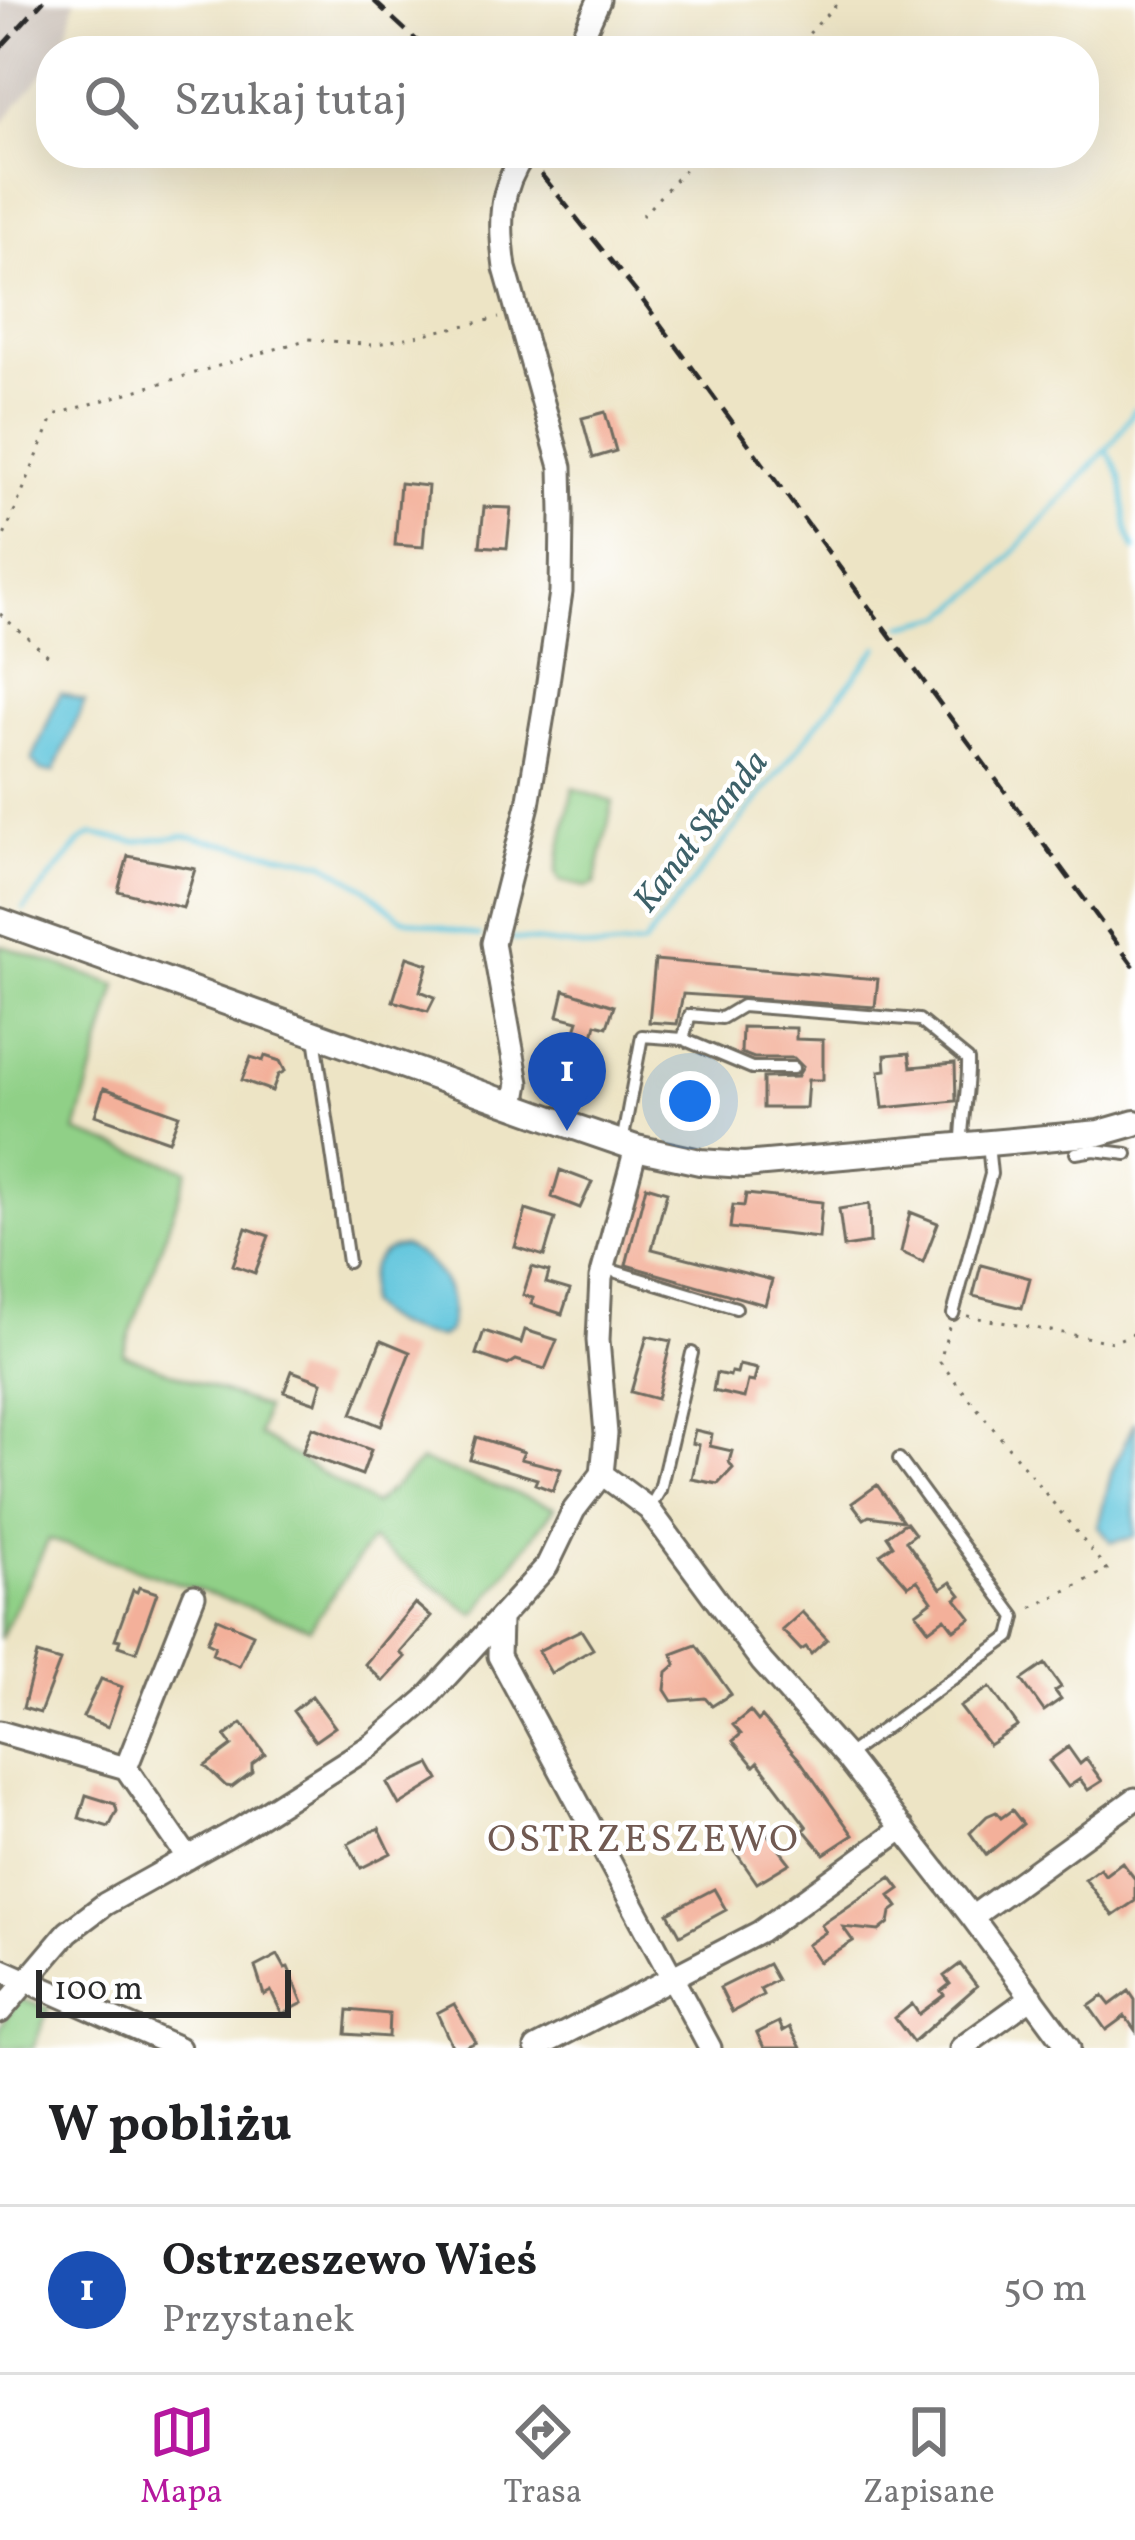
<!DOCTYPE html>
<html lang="pl">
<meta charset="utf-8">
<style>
:root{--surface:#fff;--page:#f2f2f2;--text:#202124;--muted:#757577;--line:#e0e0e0;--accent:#b5179e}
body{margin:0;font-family:Vollkorn,serif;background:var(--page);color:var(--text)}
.scale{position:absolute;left:36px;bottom:30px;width:255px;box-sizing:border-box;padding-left:12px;border:6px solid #2b2b2b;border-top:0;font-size:33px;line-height:42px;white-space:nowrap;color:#2b2b2b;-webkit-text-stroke:9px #fff;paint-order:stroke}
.you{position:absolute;left:690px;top:1101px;width:42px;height:42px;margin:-30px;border:9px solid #fff;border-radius:50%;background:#1a73e8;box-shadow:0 0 0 18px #1a73e833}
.badge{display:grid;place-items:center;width:78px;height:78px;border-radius:50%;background:var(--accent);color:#fff;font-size:39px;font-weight:700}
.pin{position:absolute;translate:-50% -99px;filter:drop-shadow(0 3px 6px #0008)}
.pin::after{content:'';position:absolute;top:63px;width:42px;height:36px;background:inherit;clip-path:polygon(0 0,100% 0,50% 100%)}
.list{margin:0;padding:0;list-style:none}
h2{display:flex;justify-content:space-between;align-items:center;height:156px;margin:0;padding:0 48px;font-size:51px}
h2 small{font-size:39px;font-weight:400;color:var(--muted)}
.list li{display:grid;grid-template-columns:78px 1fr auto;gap:36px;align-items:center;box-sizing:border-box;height:168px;padding:0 48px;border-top:3px solid var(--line)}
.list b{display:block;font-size:45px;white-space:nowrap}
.list p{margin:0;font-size:39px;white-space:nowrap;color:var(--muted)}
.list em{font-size:39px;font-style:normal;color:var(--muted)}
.icon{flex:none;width:66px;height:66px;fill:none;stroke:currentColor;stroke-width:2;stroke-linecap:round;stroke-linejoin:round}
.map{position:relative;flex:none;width:1135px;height:2048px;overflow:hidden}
.search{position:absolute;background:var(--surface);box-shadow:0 12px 48px #0002;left:36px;right:36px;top:36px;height:132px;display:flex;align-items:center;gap:30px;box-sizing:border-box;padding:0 42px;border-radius:48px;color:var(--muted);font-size:45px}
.sheet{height:324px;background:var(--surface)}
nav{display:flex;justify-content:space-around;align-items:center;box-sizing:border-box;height:168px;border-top:3px solid var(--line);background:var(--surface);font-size:33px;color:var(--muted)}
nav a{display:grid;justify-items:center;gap:6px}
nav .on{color:var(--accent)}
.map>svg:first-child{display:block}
.industrial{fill:#ccc2b9}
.green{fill:#90d087;stroke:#5e7e59;stroke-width:3}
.water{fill:#5ec5dc;stroke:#447884;stroke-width:3}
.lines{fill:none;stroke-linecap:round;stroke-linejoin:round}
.stream{stroke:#5ec5dc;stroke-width:4.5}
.building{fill:#f3b09a}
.service-casing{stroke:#6f6c61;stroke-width:16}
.minor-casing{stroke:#6f6c61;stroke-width:27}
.tertiary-casing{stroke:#6f6c61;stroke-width:30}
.path{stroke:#6f6c61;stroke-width:3;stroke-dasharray:3 9;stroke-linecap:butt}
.service{stroke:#fff;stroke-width:10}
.minor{stroke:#fff;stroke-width:21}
.tertiary{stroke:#fff;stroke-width:24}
.rail{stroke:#2b2b2b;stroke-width:4.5;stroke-dasharray:18 9;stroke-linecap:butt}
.labels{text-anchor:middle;stroke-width:9;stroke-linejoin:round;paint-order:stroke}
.water-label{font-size:36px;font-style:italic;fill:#3d6169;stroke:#fff}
.quarter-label{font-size:39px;letter-spacing:3px;fill:#715a52;stroke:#fff}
</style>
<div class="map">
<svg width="1135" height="2048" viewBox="0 0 1135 2048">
<rect width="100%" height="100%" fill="#fff"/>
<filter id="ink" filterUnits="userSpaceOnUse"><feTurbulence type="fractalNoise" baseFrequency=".00833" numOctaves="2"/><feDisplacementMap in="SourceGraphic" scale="24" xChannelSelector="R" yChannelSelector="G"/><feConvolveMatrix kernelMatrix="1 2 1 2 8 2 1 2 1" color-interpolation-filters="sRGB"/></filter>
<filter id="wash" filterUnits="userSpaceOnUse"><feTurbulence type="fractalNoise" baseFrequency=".004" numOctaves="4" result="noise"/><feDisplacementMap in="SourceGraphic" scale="48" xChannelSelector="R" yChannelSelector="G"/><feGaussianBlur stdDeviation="2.7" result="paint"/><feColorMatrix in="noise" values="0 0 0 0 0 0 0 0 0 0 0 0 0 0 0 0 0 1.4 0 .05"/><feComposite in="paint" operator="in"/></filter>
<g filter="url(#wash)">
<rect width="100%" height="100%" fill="#ede4c5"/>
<path class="industrial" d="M0,0h75l-12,51h-12v13l-51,62z"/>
<path class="green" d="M573,788l40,14 -18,82 -9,3 -26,-6 -4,-9z
M0,945l117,40 -41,147 112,38 -65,184 142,54 -6,27 115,70 47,-44 134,46 -80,108 -104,-75 -61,88 -261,-89 -49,100z
M18,1999l31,9 -16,40h-33v-21z"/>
<path class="water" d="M60,693l25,8 -31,71 -13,-1 -9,-10z
M404,1246c33,17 56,46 44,86l-8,5c-24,-2 -57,-12 -73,-33 0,-29 4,-55 37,-58z
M1135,1421v116l-24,5 -13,-16 14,-55z"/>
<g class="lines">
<path class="stream" d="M1106,450c29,38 10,62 29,100
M902,626l43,-10 41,-33 129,-143 20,-31
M24,909l57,-68 11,-7 42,8 50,-6 139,26 41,25 37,31 79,18
M513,939l87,10 43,-4 235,-298"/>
</g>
<g id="blocks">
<path class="building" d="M605,412l11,39 -23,7 -11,-40z
M400,483l28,3 -5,61 -28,-2z
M484,507l27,1 -4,40 -27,-2z
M128,856l67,13 -12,39 -65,-17z
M407,957l21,7 -8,27 15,6 -7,14 -35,-10z
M655,960l223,19 -3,28 -192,-13 -6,30 -28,-2z
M564,990l50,16 -7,21 -11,-3 -12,48 -32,-10 6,-20 12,4 8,-25 -20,-5z
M742,1027l54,1v11l27,1v40h-15l-2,28h-43v-30l34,-1 6,-10 -9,-9h-40l-13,-5z
M909,1053l2,14 44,-4 1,38 -73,7 -4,-37 7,-1 -1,-15z
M265,1056l15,5 5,10 -7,4 -6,16 -30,-11 9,-23 12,4z
M104,1088l75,27 -10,26 -74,-26z
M560,1170l32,12 -12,26 -28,-11z
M646,1186l21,6 -15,57 120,31 -7,25 -139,-40z
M746,1194l76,8 -3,36 -89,-10 3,-23 11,1z
M869,1204l1,39 -26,4 -5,-38z
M526,1210l29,9 -11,37 -29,-9z
M910,1212l28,11 -15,39 -22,-10z
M246,1228l23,8 -14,37 -22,-8z
M981,1265l49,13 -8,30 -49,-12z
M532,1267l17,5 -3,11 24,7 -8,24 -31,-10 2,-6 -10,-3z
M525,1330l32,10 -12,29 -29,-9 -8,5 -32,-11 8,-23 37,12z
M647,1336l24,5 -14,58 -26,-7z
M381,1340l29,12 -29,74 -29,-12z
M739,1365l18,4 -3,13 -6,-1 -4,17 -31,-7 3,-18 14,3 1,-4 6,1z
M292,1371l30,11 -6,21 -32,-11z
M312,1427l59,23 -9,25 -60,-22z
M695,1430l17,4 -2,12 22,5 -3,11 4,6 -15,16 -26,-5 7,-34 -7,-2z
M476,1437l48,15 -3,7 40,10 -8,22 -18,-7 2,-5 -67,-20z
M877,1485l8,11 18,25 -34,-5 -5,3 -12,-16z
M906,1522l9,12 -9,7 35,48 10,-7 10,13 -5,4 15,19 -17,12 -9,-12 -16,12 -13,-17 16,-12 -15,-21 -9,6 -28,-32 13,-9 -6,-9z
M139,1587l18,6 -21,59 -18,-6 2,-6 -5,-1 18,-49 4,2z
M415,1603l16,14 -31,36 5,4 -22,24 -18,-17z
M802,1612l25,27 -16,15 -5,-7 -5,3 -19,-20z
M217,1618l36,16 -14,32 -27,-12 3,-8 -8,-4z
M581,1630l12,19 -42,24 -13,-22z
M696,1645l35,49 -19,12 -7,-8 -33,3 -7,-11 2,-18 9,-8 -4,-10z
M37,1654l23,7 -20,52 -17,-5z
M1045,1664l16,23 -6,4 6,8 -17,12 -22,-31z
M101,1679l21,8 -14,40 -25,-10z
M990,1687l28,39 -29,19 -29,-38z
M312,1696l23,31 -20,14 -22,-30z
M750,1711l8,10 4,-4 37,42 54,76 -29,19 -20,-24 3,-3 -49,-65 -4,4 -21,-25 8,-7 -8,-9z
M242,1723l23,31 -13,10v8l-20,15 -6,-1 -21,-20 27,-20 -7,-10z
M1068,1747l12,17 6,-5 16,22 -14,9 -8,-11 -12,8 -19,-26z
M430,1764l9,16 -40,25 -12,-22z
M86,1795l29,9 2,7 -8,16 -30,-9z
M1012,1810l11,14 -37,31 -16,-22 17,-17 9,-4 5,6z
M379,1828l12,25 -30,15 -13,-24z
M765,1831l25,32 -33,20 -22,-32z
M1122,1862l13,17v22l-22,15 -28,-37 15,-11 5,7z
M891,1877l9,12 -10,7 8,11 -7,5 -2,11 -10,8 -36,-4 10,14 -34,21 -12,-17 19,-13 -5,-7z
M714,1889l12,21 -46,25 -12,-22z
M278,1955l7,13 3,-1 15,36 -21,11 -11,-23 -7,4 -9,-28z
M768,1964l9,16 -17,9 3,6 -31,17 -12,-24z
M960,1964l17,22 -64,56 -18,-24 17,-14 7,10 25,-19 -3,-4 9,-7 -6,-8z
M1129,1991l6,9v30l-10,-14 -19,14 -17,-24 14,-10 7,9z
M454,2004l22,38 -13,6h-10l-16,-35z
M348,2010l41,4 -1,23 -42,-3z
M779,2022l4,9 7,-4 11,21h-37l-7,-15z"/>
</g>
</g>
<g filter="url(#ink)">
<use href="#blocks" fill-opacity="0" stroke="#6f6c61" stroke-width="3"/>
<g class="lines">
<defs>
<path id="service" d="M315,1037l33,225
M683,1039l7,-24 32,3 20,-12 177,14 49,40c1,33 -7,57 -6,87
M622,1143l20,-107 41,3 69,29h41
M1076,1153l18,-3 33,4
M604,1268l132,40
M953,1314l38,-140 -3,-30
M649,1509l11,-19 32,-137
M846,1756l164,-119 5,-20 -116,-158"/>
<path id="minor" d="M576,51l23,-51
M514,1105l4,-22 -25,-140 35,-138 17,-102 16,-111 1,-80 -1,-45 -56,-199c-6,-44 -7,-78 20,-115
M602,1474l47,35 113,153 84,94 126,161 97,131
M500,1621l-1,35 211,392
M0,1732l126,36 62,90
M126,1768l68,-172
M972,1917l163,-118
M0,1969l179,79
M0,2012l68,-80 37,-28 133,-74 134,-85 53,-45 122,-134 27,-56 28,-36 4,-40 -8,-94 3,-62 35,-130
M536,2048l224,-116 143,-104
M961,2048l71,-51"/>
<path id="tertiary" d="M0,921l566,203 70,24 64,14 44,3 356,-32 35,-10"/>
</defs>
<use href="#service" class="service-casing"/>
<use href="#minor" class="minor-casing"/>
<use href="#tertiary" class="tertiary-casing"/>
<path class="path" d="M793,51l47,-51
M642,216l58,-63
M0,546l54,-131 255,-76 64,6 126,-27
M0,614l50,43
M967,1316l146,26 22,-9
M949,1327l-9,35 167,208 -80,40"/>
<use href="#service" class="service"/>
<use href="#minor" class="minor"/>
<use href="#tertiary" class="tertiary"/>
<path class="rail" d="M373,0l55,51
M0,48l44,-48
M524,153l117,145 494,670"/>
</g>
</g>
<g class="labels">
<g class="water-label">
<text transform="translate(699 830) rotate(-52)" y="13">Kanał Skanda</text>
</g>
<g class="quarter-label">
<text x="644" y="1851">OSTRZESZEWO</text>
</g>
</g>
</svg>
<div class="scale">100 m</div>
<div class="you"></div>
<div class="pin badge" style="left:567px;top:1131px;background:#1a4fb4">1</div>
<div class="search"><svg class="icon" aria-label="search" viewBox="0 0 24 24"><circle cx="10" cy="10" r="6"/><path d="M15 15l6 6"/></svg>Szukaj tutaj</div>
</div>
<section class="sheet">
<h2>W pobliżu<small></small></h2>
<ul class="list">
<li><span class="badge" style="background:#1a4fb4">1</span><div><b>Ostrzeszewo Wieś</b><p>Przystanek</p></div><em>50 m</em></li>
</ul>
</section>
<nav>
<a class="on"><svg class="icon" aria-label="map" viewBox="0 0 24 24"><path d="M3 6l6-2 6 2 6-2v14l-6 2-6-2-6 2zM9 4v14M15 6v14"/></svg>Mapa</a>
<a><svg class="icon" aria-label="directions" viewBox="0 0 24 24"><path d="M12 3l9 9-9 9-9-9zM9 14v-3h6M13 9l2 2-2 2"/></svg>Trasa</a>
<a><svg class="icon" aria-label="saved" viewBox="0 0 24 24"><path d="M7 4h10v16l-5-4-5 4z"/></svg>Zapisane</a>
</nav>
